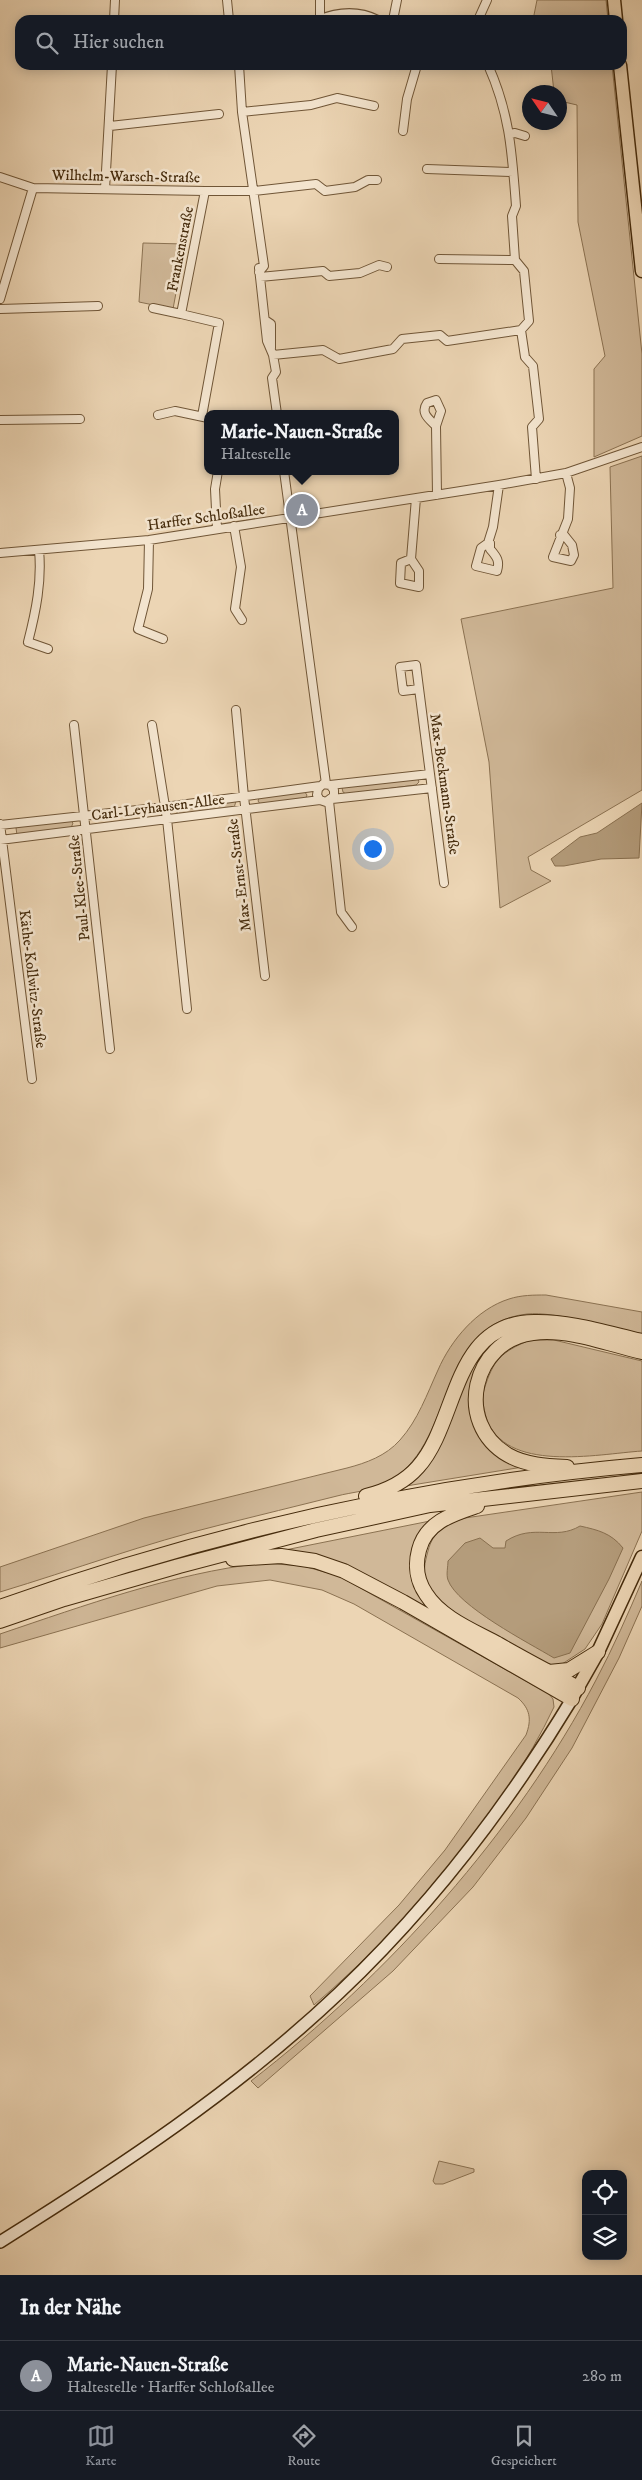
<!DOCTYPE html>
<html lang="de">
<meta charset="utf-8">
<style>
:root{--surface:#171b24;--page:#20242c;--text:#f1f3f6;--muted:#9ea1a6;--line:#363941;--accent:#8c9099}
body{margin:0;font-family:"IM FELL DW Pica",serif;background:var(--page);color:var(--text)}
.controls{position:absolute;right:15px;bottom:15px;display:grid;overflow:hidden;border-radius:10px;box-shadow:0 2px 12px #0003}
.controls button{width:45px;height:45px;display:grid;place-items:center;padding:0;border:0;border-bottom:1px solid var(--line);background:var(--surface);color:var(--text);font:25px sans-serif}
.compass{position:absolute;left:522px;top:85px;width:45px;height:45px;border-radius:50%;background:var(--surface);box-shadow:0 2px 12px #0003;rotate:305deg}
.you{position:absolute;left:372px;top:848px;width:18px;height:18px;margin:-12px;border:4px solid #fff;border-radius:50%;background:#1a73e8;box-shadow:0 0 0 8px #1a73e833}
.badge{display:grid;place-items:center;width:32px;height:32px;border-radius:50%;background:var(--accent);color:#fff;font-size:16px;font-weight:700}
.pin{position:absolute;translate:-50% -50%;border:2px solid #fff;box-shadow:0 1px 5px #0006}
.popup{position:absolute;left:204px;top:410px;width:195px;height:65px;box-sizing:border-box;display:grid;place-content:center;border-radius:10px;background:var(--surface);filter:drop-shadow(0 1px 4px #0005);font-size:16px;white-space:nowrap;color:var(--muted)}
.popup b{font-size:19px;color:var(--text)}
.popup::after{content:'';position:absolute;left:50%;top:100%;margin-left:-10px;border:10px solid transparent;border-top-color:var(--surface)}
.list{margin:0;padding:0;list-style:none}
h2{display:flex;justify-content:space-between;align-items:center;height:65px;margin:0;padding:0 20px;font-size:21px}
h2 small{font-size:16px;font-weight:400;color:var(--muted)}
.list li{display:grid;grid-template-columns:32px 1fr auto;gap:15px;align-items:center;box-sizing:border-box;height:70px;padding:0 20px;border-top:1px solid var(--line)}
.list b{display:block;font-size:19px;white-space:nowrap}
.list p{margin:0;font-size:16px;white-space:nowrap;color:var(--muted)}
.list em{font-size:16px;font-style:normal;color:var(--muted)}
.icon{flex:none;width:28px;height:28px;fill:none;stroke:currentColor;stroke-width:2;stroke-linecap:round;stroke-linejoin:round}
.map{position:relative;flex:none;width:642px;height:2275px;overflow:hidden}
.search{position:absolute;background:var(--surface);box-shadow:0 2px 12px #0003;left:15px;right:15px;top:15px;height:55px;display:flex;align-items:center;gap:12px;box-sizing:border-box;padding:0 18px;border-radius:15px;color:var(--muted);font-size:19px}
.sheet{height:135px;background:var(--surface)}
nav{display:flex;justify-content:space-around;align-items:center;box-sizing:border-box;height:70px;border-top:1px solid var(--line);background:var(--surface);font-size:14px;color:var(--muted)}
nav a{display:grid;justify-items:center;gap:2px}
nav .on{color:var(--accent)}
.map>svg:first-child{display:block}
.green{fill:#d0b898;stroke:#8b7252}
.water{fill:#b49c7b;stroke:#886f4f}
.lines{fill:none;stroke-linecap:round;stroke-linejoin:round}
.street-casing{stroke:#705637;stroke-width:10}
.secondary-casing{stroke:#462c0d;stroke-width:14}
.primary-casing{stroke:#462c0d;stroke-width:15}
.highway-casing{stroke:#462c0d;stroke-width:16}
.street{stroke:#f3e4ce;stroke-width:8}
.secondary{stroke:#f3e4ce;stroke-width:11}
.primary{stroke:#ecd5b4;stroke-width:12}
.highway{stroke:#ecd5b4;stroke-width:14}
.labels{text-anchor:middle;stroke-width:5;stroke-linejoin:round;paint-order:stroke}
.street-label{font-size:15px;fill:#462c0d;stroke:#f3e4ce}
</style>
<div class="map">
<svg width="642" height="2275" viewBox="0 0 642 2275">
<rect width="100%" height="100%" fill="#ecd5b4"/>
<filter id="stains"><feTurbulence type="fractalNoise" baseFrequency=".004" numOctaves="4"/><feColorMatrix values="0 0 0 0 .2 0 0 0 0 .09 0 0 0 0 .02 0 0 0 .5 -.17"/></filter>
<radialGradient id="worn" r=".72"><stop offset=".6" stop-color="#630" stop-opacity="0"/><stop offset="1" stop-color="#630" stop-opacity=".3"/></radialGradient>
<path class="green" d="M537,0h69l2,20h-75z
M551,65h61l30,289v82l-48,21v-88l11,-13 -27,-134 -1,-117 -17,-4v-9h-6z
M143,243l42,1 -12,65 -34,-7z
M642,456v334l-114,67 3,13 20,11 -51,27 -11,-146 -28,-143 152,-31 -3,-121z
M417,777l2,5 -3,3 -70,9 -3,-2 -1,-4 3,-2z
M304,791l3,4 -2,5 -44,5 -3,-4 2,-5z
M236,801l-2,7 -55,7 -3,-4 1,-3z
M70,820l3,3 -2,5 -54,7 -1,-7 2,-1z
M546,1295l96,17v22c-29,-6 -88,-23 -115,-20 -95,11 -68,133 -143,170 -13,7 -32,8 -47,12 -39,10 -78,19 -117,29 -74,18 -147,45 -220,67v-25l144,-49 203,-50c19,-5 39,-12 53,-28 18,-20 27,-46 38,-70 13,-30 39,-61 71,-71 12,-4 25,-4 37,-4z
M540,1325l-45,21 -25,62 3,13 8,15 42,31 -117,19 63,-118 24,-28 17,-9z
M530,1340h24l88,21v90c-45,3 -138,23 -156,-34 -2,-9 -5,-18 -2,-27 9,-30 17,-38 46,-50z
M642,1492v39l-40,93 -17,25 -26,17h-12c-29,-17 -105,-53 -120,-81 -5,-11 -2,-23 1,-34 5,-20 18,-27 37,-33z
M435,1520l-23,43 45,63 -172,-76z
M262,1563l41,3 36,10 210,118 4,5 1,8c-51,108 -150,221 -240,298l-4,-9 89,-91 46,-55 81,-115c6,-16 4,-26 -8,-37l-164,-94 -32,-14 -52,-10 -53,6 -217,62v-14c86,-29 171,-60 262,-71z
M642,1581v25l-23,52 -47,90 -46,70 -53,69 -80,84 -135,117 -7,-7c137,-106 265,-248 345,-401 17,-32 32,-66 46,-99z
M439,2161l35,8v3l-31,12h-8l-2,-3z"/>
<path class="water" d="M642,803l-3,55 -38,1 -37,7h-9l-4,-7 29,-22 17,-4z
M580,1526c18,4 31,7 43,22l-14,31 -39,74 -16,5c-25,-15 -97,-52 -106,-78 -2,-5 0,-14 0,-19l17,-18 15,-5 13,10h12l1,-7c28,-18 49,0 74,-15z"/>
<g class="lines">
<defs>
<path id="street" d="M227,0l2,20
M320,0v20
M114,20l1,-20
M318,20c19,-8 40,-10 60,0
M393,20l4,-20
M478,20l9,-20
M239,65l3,47 22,154 -5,6
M488,65c22,49 24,88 28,141l-4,10 3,44 9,11 5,50 -8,9 4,27 8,9 6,53 -7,8 4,52
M242,112l69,-7 26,-7 37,8
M110,126l109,-12
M403,131l4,-32 10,-34
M510,134l5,-1 10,3
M427,169l86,3
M0,177l33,11 172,3h49l62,-7 9,7 30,-4 13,-7h9
M105,189l7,-124
M439,259l76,1
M259,268l8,73 6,14 3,17 -4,6 5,36
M260,277l63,-6 6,5 31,-3 19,-8 8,2
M0,299l33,-111
M153,308l28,6
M0,309l98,-3
M265,320l6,4v24
M273,355l50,-5 16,9 54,-10 9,-10 38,-4 7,6 74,-11
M158,415l17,-4 33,7
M202,416l17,-93 -38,-9 24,-123
M0,420l80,-1
M436,426l5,-15 -5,-11 -9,3c-7,10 2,16 9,23l1,69
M284,471l42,313
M234,526l7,41 -6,42 7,11
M217,529l-2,-40 3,-18
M560,535h4l8,10 2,10 -3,6 -18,-4 15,-38 2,-31 -4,-15
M149,540l-1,49 -10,40 25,10
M488,543h2v6c7,8 10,12 7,22l-21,-5 5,-18 7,-5 5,-16 6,-42
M39,550c3,31 -3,61 -11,92l20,7
M0,553l149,-13 350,-55 67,-12 76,-26
M411,559l8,12v16l-19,-4 1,-20 10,-4 5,-61
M419,689l-16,2 -3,-24 16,-2 28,218
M236,710l8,87 21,179
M74,725l36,324
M152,725l15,94 20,190
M330,785l100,-11
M332,799l100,-11
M329,801l12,111 11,15
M0,824l32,255
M0,825l165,-18 155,-21
M0,840l320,-40 6,2 8,-6v-6l-4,-5 -7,-1 -5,5 -1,6 3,5"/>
<path id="secondary" d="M0,2242c118,-74 237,-152 339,-249 93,-88 167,-185 233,-294"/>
<path id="primary" d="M614,0l2,20
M620,65l22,206
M573,1696l25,-44 44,-95"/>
<path id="highway" d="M567,1467c-21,-1 -41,-2 -59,-12 -55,-32 -35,-115 25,-122 35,-5 75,11 109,19
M366,1496c20,-5 38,-13 52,-29 41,-46 33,-144 116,-145 36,-1 73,11 108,19
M477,1506c-24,8 -51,16 -58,44 -4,15 -2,31 7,44 15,24 48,37 72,50 26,15 53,29 80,44
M233,1559l48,-3 34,5 29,10 59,31 169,97
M0,1607c207,-74 423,-123 642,-142
M0,1621l64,-22 115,-33 137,-36 114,-25 212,-24
M549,1672l20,-2 29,-18"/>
</defs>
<use href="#street" class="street-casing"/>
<use href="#secondary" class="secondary-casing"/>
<use href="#primary" class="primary-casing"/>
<use href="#highway" class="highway-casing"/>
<use href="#street" class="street"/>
<use href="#secondary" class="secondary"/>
<use href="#primary" class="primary"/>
<use href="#highway" class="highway"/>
</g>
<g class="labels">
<g class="street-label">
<text transform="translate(126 176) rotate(1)" y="5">Wilhelm-Warsch-Straße</text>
<text transform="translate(180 249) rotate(-79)" y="5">Frankenstraße</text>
<text transform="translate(206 517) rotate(-8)" y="5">Harffer Schloßallee</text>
<text transform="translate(445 784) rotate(82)" y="5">Max-Beckmann-Straße</text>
<text transform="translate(158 807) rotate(-7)" y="5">Carl-Leyhausen-Allee</text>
<text transform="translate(239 875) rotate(-97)" y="5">Max-Ernst-Straße</text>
<text transform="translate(79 888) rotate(-96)" y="5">Paul-Klee-Straße</text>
<text transform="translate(33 979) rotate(83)" y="5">Käthe-Kollwitz-Straße</text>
</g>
</g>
<rect width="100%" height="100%" filter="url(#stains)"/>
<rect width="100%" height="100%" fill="url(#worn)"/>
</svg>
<div class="controls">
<button><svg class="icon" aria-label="locate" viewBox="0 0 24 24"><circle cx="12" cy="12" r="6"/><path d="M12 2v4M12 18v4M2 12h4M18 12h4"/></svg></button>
<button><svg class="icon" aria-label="layers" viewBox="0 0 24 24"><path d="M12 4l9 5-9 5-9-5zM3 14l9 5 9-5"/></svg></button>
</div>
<svg class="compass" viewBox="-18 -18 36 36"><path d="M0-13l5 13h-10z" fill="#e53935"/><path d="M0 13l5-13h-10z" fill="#9ea1a6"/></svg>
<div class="you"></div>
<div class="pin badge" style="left:302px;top:510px">A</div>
<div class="popup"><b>Marie-Nauen-Straße</b>Haltestelle</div>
<div class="search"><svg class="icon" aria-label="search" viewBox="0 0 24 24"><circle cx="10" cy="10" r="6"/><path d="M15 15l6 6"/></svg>Hier suchen</div>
</div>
<section class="sheet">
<h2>In der Nähe<small></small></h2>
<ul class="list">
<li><span class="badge">A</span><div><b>Marie-Nauen-Straße</b><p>Haltestelle · Harffer Schloßallee</p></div><em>280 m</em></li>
</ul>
</section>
<nav>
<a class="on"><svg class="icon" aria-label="map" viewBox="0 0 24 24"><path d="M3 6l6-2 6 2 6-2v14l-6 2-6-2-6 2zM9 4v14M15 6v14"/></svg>Karte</a>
<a><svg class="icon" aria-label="directions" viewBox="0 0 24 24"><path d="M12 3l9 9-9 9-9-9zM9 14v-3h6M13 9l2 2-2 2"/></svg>Route</a>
<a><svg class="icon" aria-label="saved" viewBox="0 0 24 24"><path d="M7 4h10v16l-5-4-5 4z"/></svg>Gespeichert</a>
</nav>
